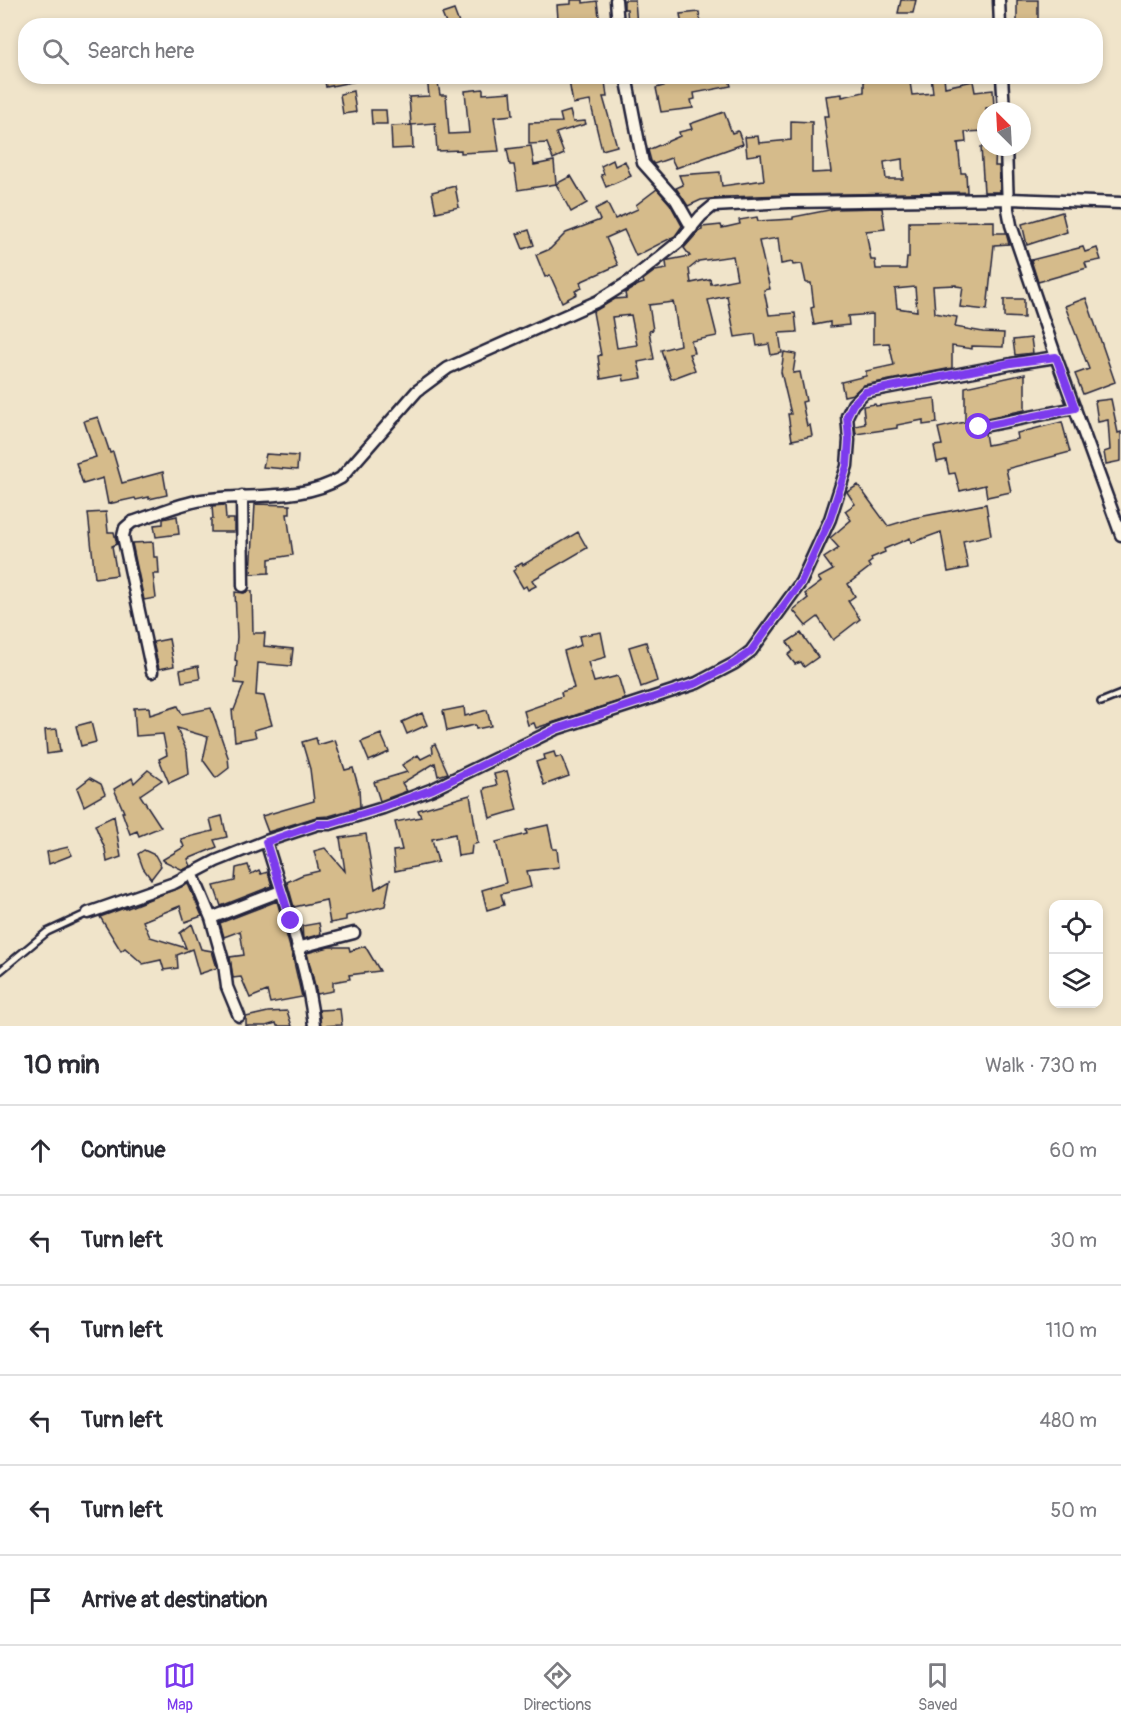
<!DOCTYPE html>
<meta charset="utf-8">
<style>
:root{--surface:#fff;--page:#f2f2f3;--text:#2b2b33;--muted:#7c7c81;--line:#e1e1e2;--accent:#7c3aed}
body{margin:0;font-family:Pangolin,sans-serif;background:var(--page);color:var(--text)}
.controls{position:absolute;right:18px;bottom:18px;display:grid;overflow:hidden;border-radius:12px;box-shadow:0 3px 9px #0003}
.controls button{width:54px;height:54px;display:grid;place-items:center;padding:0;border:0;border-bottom:2px solid var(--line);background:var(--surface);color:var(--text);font:30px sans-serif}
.compass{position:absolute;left:977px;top:102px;width:54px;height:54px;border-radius:50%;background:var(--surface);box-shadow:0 3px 9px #0003;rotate:336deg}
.stop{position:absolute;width:18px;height:18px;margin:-14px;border:4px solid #7c3aed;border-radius:50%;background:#fff}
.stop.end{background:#7c3aed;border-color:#fff;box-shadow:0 2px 6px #0008}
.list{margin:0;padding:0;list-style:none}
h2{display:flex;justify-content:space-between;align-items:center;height:78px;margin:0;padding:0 24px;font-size:26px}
h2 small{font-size:20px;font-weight:400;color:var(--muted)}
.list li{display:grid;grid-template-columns:39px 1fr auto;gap:18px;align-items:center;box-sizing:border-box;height:90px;padding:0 24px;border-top:2px solid var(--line)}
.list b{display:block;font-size:22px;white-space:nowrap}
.list em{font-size:20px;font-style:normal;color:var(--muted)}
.icon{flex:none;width:33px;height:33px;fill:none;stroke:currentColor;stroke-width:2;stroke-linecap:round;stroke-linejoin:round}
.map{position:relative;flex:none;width:1121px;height:1026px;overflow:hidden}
.search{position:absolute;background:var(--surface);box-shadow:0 3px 9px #0003;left:18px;right:18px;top:18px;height:66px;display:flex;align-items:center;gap:15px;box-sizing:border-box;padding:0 21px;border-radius:24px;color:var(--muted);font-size:22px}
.sheet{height:618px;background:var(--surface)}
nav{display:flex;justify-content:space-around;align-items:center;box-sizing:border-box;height:84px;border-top:2px solid var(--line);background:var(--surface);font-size:16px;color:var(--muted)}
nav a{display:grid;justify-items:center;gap:3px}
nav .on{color:var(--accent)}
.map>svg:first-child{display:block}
.building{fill:#d5bb8b;stroke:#22223b;stroke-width:1.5;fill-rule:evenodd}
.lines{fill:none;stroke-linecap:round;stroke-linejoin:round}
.lane-casing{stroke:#22223b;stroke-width:10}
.street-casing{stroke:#22223b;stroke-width:15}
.lane{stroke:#fcf5e5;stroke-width:5}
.street{stroke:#fcf5e5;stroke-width:10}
.route{stroke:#7c3aed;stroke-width:8}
</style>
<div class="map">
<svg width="1121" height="1026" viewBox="0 0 1121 1026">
<rect width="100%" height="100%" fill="#f0e4ca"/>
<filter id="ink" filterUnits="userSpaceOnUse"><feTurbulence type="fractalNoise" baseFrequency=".0167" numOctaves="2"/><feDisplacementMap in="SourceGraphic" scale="12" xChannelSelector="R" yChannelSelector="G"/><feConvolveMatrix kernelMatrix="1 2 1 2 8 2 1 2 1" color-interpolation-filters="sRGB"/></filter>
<g filter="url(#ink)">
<path class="building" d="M571,0h12v3l14,-2 3,23 -12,2v-5l-16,1 -1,-4 -13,1 -1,-14 14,-1z
M624,0h11l2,26h-9l-1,-17h-3z
M901,0h15l-3,13h-15z
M1017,0h21v23h-21z
M454,10l6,16h-13l-5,-12z
M699,12l2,14h-19l-2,-12z
M324,76h33v5l-31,6z
M437,76l3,19h6l3,39 20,-1 -4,-42 18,-2v5l28,-2 2,23 -19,2 5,34 -38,2v-3l-24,1 -2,-28 -24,2 -2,-28 20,-1 -2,-19z
M587,76l2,8 16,-3 2,16h-4l14,49 -15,4 -12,-49 -17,3 -4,-23z
M672,76h56l3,10 -37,7 1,6 -4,1 2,8 -32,4 -5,-24 18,-5z
M864,76h10v4l16,-4h19l3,19 21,-2 -2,-17h13l1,11 28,-6 2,11 18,-2 1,17 -8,1v23l-21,1 1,10 -8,1 3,30h5l1,19 -178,3 -63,2 -25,3 -13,6 -12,-18 7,-3 -4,-10 41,-3 2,14 42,-6 -3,-26 -14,2 -2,-19 13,-1 1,7 32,-3v-19l21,1v51l19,-1 -7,-56h5l-3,-20 16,-2v3l22,-5zM902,159l1,20h-17l-2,-17z
M353,91l3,21 -13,2 -3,-20z
M371,110h15l1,14h-15z
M570,111l3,11 12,-1 1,3 -30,9 8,21 -11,5 -6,-16 -18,1v-21l33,-1 -2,-8z
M724,112l8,21 6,-2 5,13 -67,24 -5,-10 -17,6 -3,-3 -3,-11 32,-14 -1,-4 13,-3 -2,-5z
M412,125l1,23 -21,1 -1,-23z
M531,146l3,19 20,-4 2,23 -38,6 -4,-25h-4l-3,-16z
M981,147h15l-1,19h4l1,26h-16z
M613,160l2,6 10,-5 6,15 -25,11 -5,-12 3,-1 -3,-8z
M571,176l16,27 -16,9 -15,-28z
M455,186l4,21 -23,5 -4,-20z
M657,189l13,15 12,22 -7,10 -39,20 -12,-26 -18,8 12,27 -38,17 2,6 -7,3 2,3 -15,8 -12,-27 -5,2 -9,-22 14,-6 16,-16 34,-13 -5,-11 12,-6 8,16 23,-10 -2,-4z
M882,208l3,21 -19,2 5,29h4l1,9h30l1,-11h2v-36l85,-1v12h12l3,11 -15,1 -7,65 -27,-3 3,-20 -7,-1v-1l-23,1 2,27 22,4 -2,10 28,5 21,1 -1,14 -31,-1v3l-20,-3v22l-88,17 -11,9 -9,2 -3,-14 25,-6v-5l28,-6 -5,-22 -16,1v-30l-25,2 1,9 -19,2v-5l-16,3 -3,-17 3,-1 -3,-24h-5l-4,-19 -9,1 -1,-3 -11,2 -3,-26 -19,3 11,48 -6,1 5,25 26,-2 2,19 -18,1 3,20 -11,2 -2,-11 -12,2 -2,-12 -20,3 -8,-41 -19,4 9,36 -26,5 3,12 -5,1 6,16 -24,9 -10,-29 19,-5 -6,-40 -1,-3 -24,3 4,25 -4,1 5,28 -16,3 4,16 -18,3 -1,-6 -22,4 -3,-23 3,-1 -8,-43 22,-13 11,-1 -1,-5 13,-8 6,-2 -1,-3 12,-9 12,-2 -1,-7 3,-2 21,-4 -6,-8 15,-17 3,-1v-3l19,-2 1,3 18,-4 -1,-4 18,-3 1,4 35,-2v-2l41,-8zM733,256l4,23 -26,5 -1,-5 -19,4 -2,-14 10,-8zM915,287l2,24 -20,-3 -2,-19zM631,315l6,30 -20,3 -5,-31z
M1062,212l5,20 -40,13 -5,-21z
M529,230l5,15 -11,4 -6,-15z
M1083,247l2,5 12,-4 4,12 -16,3 2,5 -49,14 -7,-22z
M1086,298l29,84 -32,12 -8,-20 14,-5 -24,-63z
M1004,299h20v19l-20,-1z
M1031,338l2,15 -18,2 -2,-15z
M784,352l12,2 -3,19 7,-1 6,29 -4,1 5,24 3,-1 2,11 -20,4 -4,-26h3l-10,-42z
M1025,374v36l-48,10 -5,4 1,7 4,3 8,-1 2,12 31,-6 -1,-6 45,-11 8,30 -64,17 5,23 -24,5 -2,-12 -25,6 -5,-18 -6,1 -3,-14 -9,2 -3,-16 8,-1 -4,-17 27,-6v-35z
M935,398l2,25 -14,2v-5l-26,5v3l-41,6 -1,-8 10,-2 -2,-18 12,-2 1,2z
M1111,399l7,34 3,-1v29l-15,3 -2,-12 6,-2 -2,-30 -10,2 -3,-21z
M98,417l12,36 3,-1 9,31 41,-11 4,23 -18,4v-2l-13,3 -1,-2 -27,6 -5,-26 -20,6 -7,-21 20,-6 -12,-36z
M266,454l32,2 -1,14 -34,-3z
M858,485l30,41 26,-8 72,-14 5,31 -28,6 5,27 -20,4 -7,-40 -30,11 -1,-5 -26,11 1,3 -14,6 1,3 -4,3 2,3 -22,17 7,12 -7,5 12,18 -27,21 -15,-23 -12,9 -13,-16 15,-12 -3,-4 16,-12 -3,-4 15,-8 -9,-12 15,-10 -9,-10 21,-18 -6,-9 10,-7 -8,-12z
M255,504l35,1v9h-3l6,41 -24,4v14l-18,1z
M225,505l1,14h8v13h-23v-13h2l-1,-13z
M106,512l2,20h6l3,12 -5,2 5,29 -22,3 -7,-65z
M177,516l2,18 -23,3 -2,-12 9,-1v-5z
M578,532l9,16 -55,32 4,6 -8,4 -2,-4 -3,2 -10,-17 3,-2 -1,-2 7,-4 1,2z
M153,542l1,15h4l1,17h-6l3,24 -12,2 -12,-57z
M248,591h4l1,42h12l-1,13 29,3 -2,17 -33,-3 -2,32 8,1 8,29 -18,5 2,7 -21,4 -3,-31h2l10,-26 -9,-1 2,-22 -2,-1 2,-23 -2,-45 9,1z
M601,632l5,25 -18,5 6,20 24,-6 7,23 -89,29 -2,-5 -6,2 -4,-14 20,-7v-1l18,-7 -1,-4 13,-4 -10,-37 17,-6 -2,-9z
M801,633l17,24 -14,10 -3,-5 -6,2 -7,-9 5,-4 -6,-9z
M169,639l5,27 -15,3 -6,-27z
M646,642l11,39 -16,6 -12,-40z
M198,666l2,13 -18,3 -2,-12z
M178,706l4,8 29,-6 17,49 1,11 -13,10 -13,-18 5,-23 -31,-9 10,24 2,22 -20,9 -10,-24 8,-4 -4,-21 -27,2 -2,-28 15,-1 1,8z
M464,707l1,9 22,-6 4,16 -15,3 -1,-4 -28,6 -4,-20z
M422,713l5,12 -20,9 -5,-12z
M91,722l5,20 -15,4 -5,-20z
M57,729l3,23 -13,2 -2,-24z
M381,734l8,18 -20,9 -8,-19z
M316,738l2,7 17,-5 10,30 8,-2 6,21 1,18 -31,9 -13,1 -48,15 -6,-16 52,-15 -4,-32 -8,-27z
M435,744l13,29 -10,3 -3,-13 -33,20 5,8 -27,10 -6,-19 33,-10 -5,-7 16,-10 3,4 12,-6 -1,-8z
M554,752l2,6 5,-2 8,20 -25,9 -8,-23 9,-3 -1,-4z
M148,770l14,10 -22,15 21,32 -22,9 -2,-5 -7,3 -8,-22h2l-10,-23 18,-11 2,5z
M507,771l10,39 -27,8 -6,-27 1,-3 12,-3 -3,-11z
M90,778l11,6 4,10 -21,12 -7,-18z
M470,795l8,48 -6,2 -1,9 -13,2 -3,-22 -23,5 6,23 -43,9 -2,-20 9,-1 -7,-28 26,-5 -3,-7z
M114,816l7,41 -14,5 -2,-13 -10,-24z
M222,816l5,21 -13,3 3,7 -29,12 3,7 -8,4 -21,-10 22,-13 -3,-8 32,-8 -3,-12z
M548,825l5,24h4l2,18 -32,4 4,16 -30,7 3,11 -17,5 -5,-20 24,-7 -10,-41 31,-8 -1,-4z
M366,834l9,55 15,-9 -5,26 -39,10v4l-16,3 -4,-23 -32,7 -7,-25 15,-7 17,-4 -5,-20 11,-3 20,23 -5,-33z
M68,847l4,8 -23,9 -2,-12z
M144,850l11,5 6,11 -10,13 -8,-11 -5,-14z
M248,865l3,9 8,-4 2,4 7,-2 4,14 -51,20 -7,-20 21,-5 1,-13z
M188,884l14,32 -17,6 -5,-16 -37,15 7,16 36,11 -6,-15 12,-9 9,25 11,2 5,17 -18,6 -7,-25 -15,6 1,13 -14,2 -3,-10 -18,4 -18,-16 -4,3 -21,-34 27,-10 -2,2z
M277,901l16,57 9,39 -32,6 -3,-12 -17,7 -9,-21 -8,1 -3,-21 14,-2 -4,-24 -16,6 -4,-14z
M319,923l2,11 -18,5 -1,-13z
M365,946l15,25 -31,4 1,4 -17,3v9l-16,3 -10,-41 22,-6h20l1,4z
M340,1009l2,16 -21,1 -2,-16z
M287,1011l5,15h-15l-1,-3 -10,3h-20v-9l22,-5z"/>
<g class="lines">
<defs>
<path id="lane" d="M1101,702l20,-8
M0,971l47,-39 41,-19"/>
<path id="street" d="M616,0l2,26
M999,0l1,26
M626,76l17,87 33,37 16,28
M1002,76l2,35
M1006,147l2,62 3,16 45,132 65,178
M979,427l96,-19
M242,496l1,90
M152,672l-29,-136 2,-8 7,-6c22,-7 46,-18 70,-22 45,-7 99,2 139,-22l76,-87 31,-23 150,-67 32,-20 50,-40 21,-25 12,-10 76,-4 219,-3 113,4
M266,841c18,61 41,122 48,185
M192,873l19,45 13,46 3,23 12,29
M88,913l86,-30 42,-22 50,-20 52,-17h12l53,-16 50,-19 123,-60 141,-46 38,-20 16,-12 50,-69 29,-63 17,-53 2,-26 -2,-24 6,-12 12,-12 146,-28 45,-7
M211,918l70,-27
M297,948l57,-15"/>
</defs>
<use href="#lane" class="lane-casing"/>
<use href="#street" class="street-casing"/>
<use href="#lane" class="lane"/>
<use href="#street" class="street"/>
</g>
</g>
<g class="lines" filter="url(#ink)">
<path class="route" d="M291,921l-25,-79 52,-18h12l52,-16 51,-19 123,-60 141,-46 38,-20 16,-12 50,-69 29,-63 17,-53 2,-26 -2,-24 6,-12 12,-12 146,-29 45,-6 19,51 -96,19"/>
</g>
</svg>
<div class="controls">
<button><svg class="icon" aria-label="locate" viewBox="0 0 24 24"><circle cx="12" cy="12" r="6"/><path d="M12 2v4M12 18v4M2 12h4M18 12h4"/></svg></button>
<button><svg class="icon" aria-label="layers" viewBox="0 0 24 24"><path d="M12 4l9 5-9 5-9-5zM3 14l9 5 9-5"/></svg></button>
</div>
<svg class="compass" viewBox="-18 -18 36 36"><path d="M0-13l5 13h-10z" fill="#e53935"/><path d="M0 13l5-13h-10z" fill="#7c7c81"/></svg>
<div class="stop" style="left:979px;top:427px"></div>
<div class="stop end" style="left:291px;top:921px"></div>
<div class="search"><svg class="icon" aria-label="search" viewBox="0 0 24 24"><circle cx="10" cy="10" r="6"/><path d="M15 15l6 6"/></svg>Search here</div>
</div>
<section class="sheet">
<h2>10 min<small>Walk · 730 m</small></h2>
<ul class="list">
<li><svg class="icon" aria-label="ahead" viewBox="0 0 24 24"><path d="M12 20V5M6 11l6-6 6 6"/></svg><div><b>Continue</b></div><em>60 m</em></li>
<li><svg class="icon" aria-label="left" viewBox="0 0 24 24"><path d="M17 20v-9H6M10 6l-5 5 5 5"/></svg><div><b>Turn left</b></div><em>30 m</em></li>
<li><svg class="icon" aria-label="left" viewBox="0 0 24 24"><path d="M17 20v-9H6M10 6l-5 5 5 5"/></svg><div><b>Turn left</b></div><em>110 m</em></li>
<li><svg class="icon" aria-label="left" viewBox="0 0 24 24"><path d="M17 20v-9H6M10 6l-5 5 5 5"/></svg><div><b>Turn left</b></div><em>480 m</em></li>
<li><svg class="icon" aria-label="left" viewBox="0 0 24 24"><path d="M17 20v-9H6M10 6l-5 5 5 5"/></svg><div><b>Turn left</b></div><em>50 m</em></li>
<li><svg class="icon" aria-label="arrive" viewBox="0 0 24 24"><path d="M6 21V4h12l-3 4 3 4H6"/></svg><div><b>Arrive at destination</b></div></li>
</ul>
</section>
<nav>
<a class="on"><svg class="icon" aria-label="map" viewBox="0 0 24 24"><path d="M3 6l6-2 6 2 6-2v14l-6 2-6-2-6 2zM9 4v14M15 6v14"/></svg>Map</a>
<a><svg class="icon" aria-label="directions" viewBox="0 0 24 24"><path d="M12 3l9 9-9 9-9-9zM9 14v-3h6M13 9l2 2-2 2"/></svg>Directions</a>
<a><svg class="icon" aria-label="saved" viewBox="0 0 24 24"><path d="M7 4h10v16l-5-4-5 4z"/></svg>Saved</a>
</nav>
